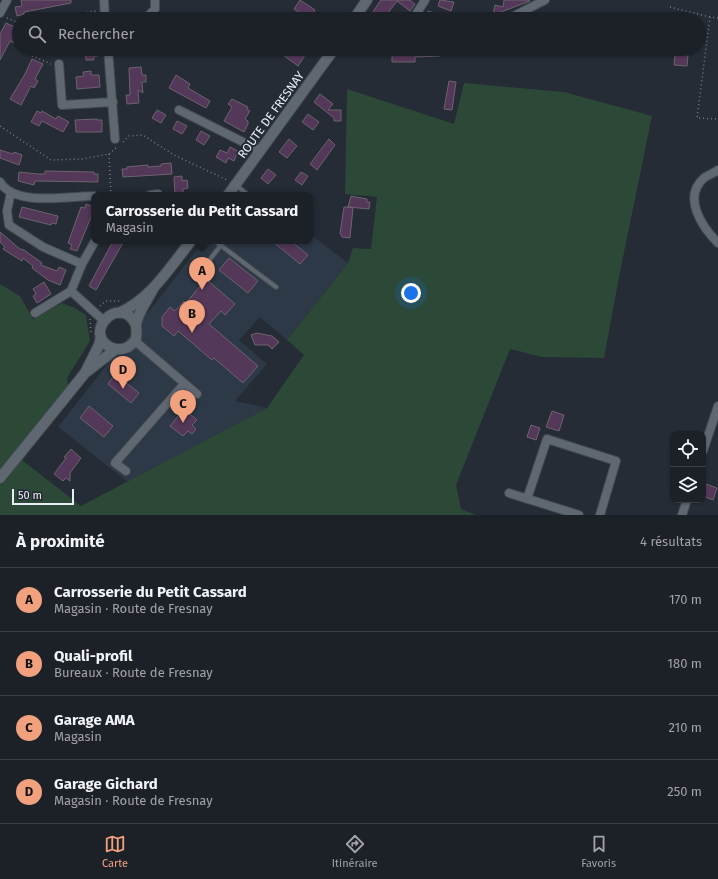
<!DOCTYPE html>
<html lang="fr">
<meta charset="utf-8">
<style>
:root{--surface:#1c2128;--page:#292e34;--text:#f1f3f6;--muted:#a0a3a8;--line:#3a3e45;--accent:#f1a17d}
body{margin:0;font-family:"Fira Sans",sans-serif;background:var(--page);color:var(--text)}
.controls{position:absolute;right:12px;bottom:12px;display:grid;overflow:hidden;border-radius:8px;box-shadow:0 1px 3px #0004}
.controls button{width:36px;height:36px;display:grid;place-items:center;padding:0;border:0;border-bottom:1px solid var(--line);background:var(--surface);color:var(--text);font:20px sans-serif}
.scale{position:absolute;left:12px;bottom:10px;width:62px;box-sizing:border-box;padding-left:4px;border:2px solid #e8eef3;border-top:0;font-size:11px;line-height:14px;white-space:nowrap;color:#e8eef3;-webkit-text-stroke:3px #252c35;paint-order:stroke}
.you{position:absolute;left:411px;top:293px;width:14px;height:14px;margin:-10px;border:3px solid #fff;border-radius:50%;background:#1a73e8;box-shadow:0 0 0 6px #1a73e833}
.badge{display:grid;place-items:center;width:26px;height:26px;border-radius:50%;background:var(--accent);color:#111;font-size:13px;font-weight:700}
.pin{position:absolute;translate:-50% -33px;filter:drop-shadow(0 1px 2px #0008)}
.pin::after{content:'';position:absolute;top:21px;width:14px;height:12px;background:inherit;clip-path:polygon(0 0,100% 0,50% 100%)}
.popup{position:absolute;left:91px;top:192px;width:222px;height:52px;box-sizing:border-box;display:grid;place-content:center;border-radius:8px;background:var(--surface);filter:drop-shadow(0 1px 3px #0005);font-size:13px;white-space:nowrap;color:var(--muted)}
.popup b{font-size:15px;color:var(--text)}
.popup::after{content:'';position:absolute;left:50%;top:100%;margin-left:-8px;border:8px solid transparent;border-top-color:var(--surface)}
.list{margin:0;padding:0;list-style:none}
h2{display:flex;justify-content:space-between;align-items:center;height:52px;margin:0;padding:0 16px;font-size:17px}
h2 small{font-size:13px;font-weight:400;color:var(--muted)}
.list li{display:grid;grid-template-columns:26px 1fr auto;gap:12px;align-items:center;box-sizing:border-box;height:64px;padding:0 16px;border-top:1px solid var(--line)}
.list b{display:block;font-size:15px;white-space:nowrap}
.list p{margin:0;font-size:13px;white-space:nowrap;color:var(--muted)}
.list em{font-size:13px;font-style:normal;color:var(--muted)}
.icon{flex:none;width:22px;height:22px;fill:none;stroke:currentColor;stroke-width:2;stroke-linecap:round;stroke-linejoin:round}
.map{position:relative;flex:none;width:718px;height:515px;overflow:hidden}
.search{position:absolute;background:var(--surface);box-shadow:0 1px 3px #0004;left:12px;right:12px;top:12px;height:44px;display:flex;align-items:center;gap:10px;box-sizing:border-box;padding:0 14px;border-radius:22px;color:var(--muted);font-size:15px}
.sheet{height:308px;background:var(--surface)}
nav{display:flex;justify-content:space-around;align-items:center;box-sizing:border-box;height:56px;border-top:1px solid var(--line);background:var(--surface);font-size:11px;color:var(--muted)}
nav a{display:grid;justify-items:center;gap:2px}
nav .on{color:var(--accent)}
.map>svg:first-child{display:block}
.built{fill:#2d3946}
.green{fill:#2c4836}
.building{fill:#543859;stroke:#6c636d}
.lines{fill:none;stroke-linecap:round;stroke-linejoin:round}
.service-casing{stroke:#424950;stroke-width:6}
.minor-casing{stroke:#424950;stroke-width:10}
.tertiary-casing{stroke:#424950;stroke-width:12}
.path{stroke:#757c83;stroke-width:1.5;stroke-dasharray:1 3;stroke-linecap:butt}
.service{stroke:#5f6771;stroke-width:4}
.minor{stroke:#5f6771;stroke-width:8}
.tertiary{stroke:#5f6771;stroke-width:10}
.labels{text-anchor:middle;stroke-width:4;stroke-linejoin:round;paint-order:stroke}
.street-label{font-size:12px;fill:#e8eef3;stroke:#252c35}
</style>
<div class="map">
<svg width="718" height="515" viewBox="0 0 718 515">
<rect width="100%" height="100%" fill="#252c35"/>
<path class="built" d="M310,234l38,29 -61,77 -27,-23 -21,23 28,24 -32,37 32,7 -139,74 -70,-55 146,-186h106z"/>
<path class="green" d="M464,83l100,9 88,24 -32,156 -16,86 -62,-1 -32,-8 -54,136 5,24 15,6h-476v-231l20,12 13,23 29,-16 13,5 11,7 4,26 -23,37 1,7 -55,68 68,53 186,-98 37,-53 -17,-15 61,-77 5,-15 18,1 6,-52 -32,-3 2,-105 107,35z"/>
<path class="building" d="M21,0h50v3l-47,9v2l-7,2 -2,-9 7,-1z
M300,0l15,10 -6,9 -15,-10z
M381,0h29l5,4 -5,7 -13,-10 -14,18h-15z
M440,0l14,2 -3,9 -13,-5z
M504,0h25l1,1 -37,14 2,-10 8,2z
M428,11l20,7v1h-22z
M6,23l11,5 -3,7 3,2 -3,6 -4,-2 -10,19v-26z
M85,49h12l1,7h-4v4h-8z
M287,49h10l8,6 -7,11 -15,-11z
M403,49h37v7l-25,1v5h-23v-11h11z
M675,54l13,1 -1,11 -13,-1z
M32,59l11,5 -8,15 3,2 -4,7 -3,-2 -10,19 -11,-6 15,-25z
M141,67l1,8h4v7h-4l1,11 -5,-3 1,13 -12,1 -1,-9h4l-1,-27z
M91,71v4h8l1,12 -23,2 -1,-12 8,-1 -1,-4z
M176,75l14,9 -2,4 22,13 -4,7 -37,-20z
M449,81l7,1 -4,28 -8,-1z
M320,94l13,10 -5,6h13v11h-7v-3l-20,-16z
M232,99l16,8 -1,2 3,2 -5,8 3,2v3l-4,8 -20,-11 8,-14 -4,-3z
M157,110l9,5 -5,8 -9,-5z
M37,111l4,2 1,-2 14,8 2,-3 11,6 -6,10 -21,-11 -3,5 -8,-4z
M308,114l11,8 -6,8 -11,-8z
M97,119v1h5v12h-26l-1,-12z
M177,121l10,5 -5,8 -9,-5z
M201,131l9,5 -6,9 -8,-5z
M289,139l8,7 -10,12 -8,-6z
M329,139l6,6 -18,25 -7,-6z
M230,147l8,4 -4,10 -6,-3 -2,5 -10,-6 4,-7 7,3z
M0,150l13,4 1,-2 8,3 -3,10 -19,-7z
M171,163l1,11 -49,3 -1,-8h5v-2l21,-2v2l13,-1v-2z
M268,169l8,6 -8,9 -7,-6z
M45,171l49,1v2h4v8l-63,-1 -1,4 -16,-4 1,-9 19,2h7z
M301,172l7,4 -6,9 -7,-5z
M182,176v5l5,-1 1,8 -5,1v6h-8l-1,-18z
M351,196l16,3v3h3l-1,7 -21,-2 5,1 -3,30 -8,-1 -2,-4 4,-26h4z
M86,204l8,3v3l-17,41 -7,-2 2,-4 -4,-2 13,-36 4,1z
M22,207l36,9 -2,8 -4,-1 -1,2 -32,-8z
M0,232l20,17 4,1 18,13 -1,2 16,6 2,-4 7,3 -6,15 -12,-5 -16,-12 1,-2 -10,-8 -1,3 -19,-12 2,-2 -5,-5z
M115,241h9l-28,49 -7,-4 23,-43z
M272,241h19l17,14 -8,9z
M229,258l29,23 -10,12 -29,-23z
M206,279l29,25 -10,11 -4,-4 -12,13 49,42 -15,17 -29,-25 -2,2 -34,-29 -4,5 -12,-10v-9l8,-10 5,4 9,-10 2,2z
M44,282l7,12 -14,9 -4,-7 3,-2 -3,-5z
M257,333l15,3 7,6 -7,7 -4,-4h-13l-4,-10z
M115,374l24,19 -8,10 -23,-19z
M89,406l24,20 -9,11 -24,-19z
M184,409l13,11 -5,5 4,4 -4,5 -4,-3 -5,5 -13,-10z
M552,411l12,4 -5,16 -13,-4z
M531,425l9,3 -4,12 -9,-3z
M71,449l10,9 -11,15v8l-4,-3 -3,3 -9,-7 12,-16 -2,-1z
M703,483l14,5 -4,12 -10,-4z"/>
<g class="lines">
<defs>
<path id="service" d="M236,185l12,10
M215,241l61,46
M208,262l13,-17"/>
<path id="minor" d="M104,0l1,19
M0,13l7,-13
M125,19l22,-2 8,-8v-9
M413,19l12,-19
M508,19l37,-19
M108,49l7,90
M59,64l3,41 51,-3
M179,110l82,41
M718,170c-4,3 -10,5 -14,8 -22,19 -2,49 14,65
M0,182c14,25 70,14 94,14
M11,192l-4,19 2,14 34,22 39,17
M150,195l8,-1
M95,241l-13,23 -11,27 33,30
M35,313l36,-22
M135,341l62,53
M703,451l15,-45
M126,471l-11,-8 69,-79
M509,493l70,22
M527,499l20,-60 69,22 -16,54
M682,515l5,-15"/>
<path id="tertiary" d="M354,19l13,-19
M228,195l106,-146
M119,313c32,-14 51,-46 72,-72
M136,325c-16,-33 -54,8 -26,22 6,3 12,3 18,0 3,-2 5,-4 7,-6 3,-6 1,-10 1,-16 1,-11 12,-26 17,-36
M86,371l13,-26 2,-8
M0,478l85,-105 31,-24"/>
</defs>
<use href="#service" class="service-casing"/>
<use href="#minor" class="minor-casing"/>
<use href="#tertiary" class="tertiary-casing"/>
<path class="path" d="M670,7l40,10
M7,18l12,5
M718,18l-8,-1 -13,101 21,1
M43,19l53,-8
M27,49l-2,4 26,11
M0,126l51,34 31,-1 27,-5 8,-7
M123,142l6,-6 14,-1 31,20 53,25
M109,154l2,41
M100,306l6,-5h15
M90,319l1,14"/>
<use href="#service" class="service"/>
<use href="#minor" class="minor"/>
<use href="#tertiary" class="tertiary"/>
</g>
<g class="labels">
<g class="street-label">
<text transform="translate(271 115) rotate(-54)" y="4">ROUTE DE FRESNAY</text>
</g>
</g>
</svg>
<div class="controls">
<button><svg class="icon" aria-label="locate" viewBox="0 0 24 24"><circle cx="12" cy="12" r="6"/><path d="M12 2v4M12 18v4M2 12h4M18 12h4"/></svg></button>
<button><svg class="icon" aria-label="layers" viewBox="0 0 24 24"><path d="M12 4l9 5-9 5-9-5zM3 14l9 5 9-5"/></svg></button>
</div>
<div class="scale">50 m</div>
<div class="you"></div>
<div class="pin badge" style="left:202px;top:290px">A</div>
<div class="popup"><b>Carrosserie du Petit Cassard</b>Magasin</div>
<div class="pin badge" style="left:192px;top:333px">B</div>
<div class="pin badge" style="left:183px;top:423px">C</div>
<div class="pin badge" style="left:123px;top:389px">D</div>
<div class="search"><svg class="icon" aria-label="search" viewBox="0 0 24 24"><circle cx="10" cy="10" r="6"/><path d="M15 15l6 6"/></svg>Rechercher</div>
</div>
<section class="sheet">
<h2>À proximité<small>4 résultats</small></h2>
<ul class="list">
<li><span class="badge">A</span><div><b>Carrosserie du Petit Cassard</b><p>Magasin · Route de Fresnay</p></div><em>170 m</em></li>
<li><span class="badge">B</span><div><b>Quali-profil</b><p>Bureaux · Route de Fresnay</p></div><em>180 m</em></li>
<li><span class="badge">C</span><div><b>Garage AMA</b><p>Magasin</p></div><em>210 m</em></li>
<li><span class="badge">D</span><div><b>Garage Gichard</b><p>Magasin · Route de Fresnay</p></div><em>250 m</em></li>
</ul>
</section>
<nav>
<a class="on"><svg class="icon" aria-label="map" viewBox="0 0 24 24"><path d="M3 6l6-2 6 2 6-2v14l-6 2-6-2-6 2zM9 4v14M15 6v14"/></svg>Carte</a>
<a><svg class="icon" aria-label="directions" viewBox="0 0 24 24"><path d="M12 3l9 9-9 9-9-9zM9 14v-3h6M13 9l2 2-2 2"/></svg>Itinéraire</a>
<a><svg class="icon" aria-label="saved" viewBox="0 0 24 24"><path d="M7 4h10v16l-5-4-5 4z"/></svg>Favoris</a>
</nav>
